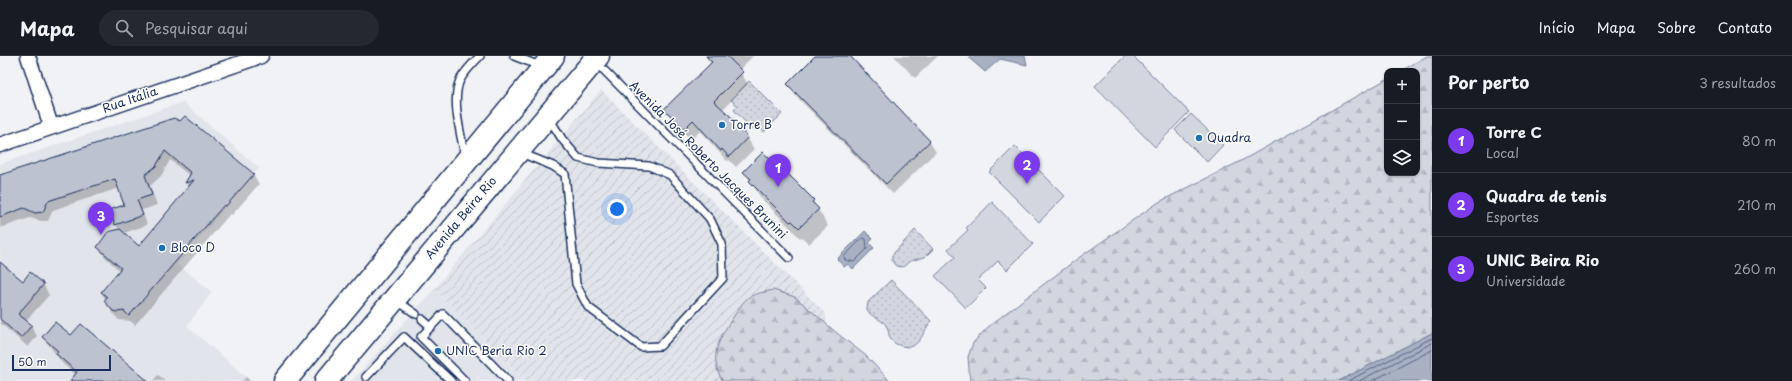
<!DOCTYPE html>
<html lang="pt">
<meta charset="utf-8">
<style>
:root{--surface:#171b24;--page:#242831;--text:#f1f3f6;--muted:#9ea1a6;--line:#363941;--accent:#7c3aed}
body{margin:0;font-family:"Playpen Sans",sans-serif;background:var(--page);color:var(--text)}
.controls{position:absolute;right:12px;top:12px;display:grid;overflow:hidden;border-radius:8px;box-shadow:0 1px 3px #0004}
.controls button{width:36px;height:36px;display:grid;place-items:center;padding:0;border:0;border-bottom:1px solid var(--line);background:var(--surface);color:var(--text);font:20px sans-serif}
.scale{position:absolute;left:12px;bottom:10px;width:99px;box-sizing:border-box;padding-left:4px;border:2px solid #1b2f5e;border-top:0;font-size:11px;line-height:14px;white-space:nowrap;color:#1b2f5e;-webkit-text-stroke:3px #fff;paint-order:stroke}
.you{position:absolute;left:617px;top:153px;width:14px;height:14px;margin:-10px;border:3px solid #fff;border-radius:50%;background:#1a73e8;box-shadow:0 0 0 6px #1a73e833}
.badge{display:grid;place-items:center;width:26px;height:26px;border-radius:50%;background:var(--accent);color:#fff;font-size:13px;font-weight:700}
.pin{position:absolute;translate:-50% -33px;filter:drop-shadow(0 1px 2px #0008)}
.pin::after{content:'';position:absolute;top:21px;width:14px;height:12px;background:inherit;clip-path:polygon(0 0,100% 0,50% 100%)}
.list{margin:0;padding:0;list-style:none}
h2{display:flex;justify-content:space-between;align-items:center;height:52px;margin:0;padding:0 16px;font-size:17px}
h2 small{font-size:13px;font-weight:400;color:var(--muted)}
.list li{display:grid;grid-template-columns:26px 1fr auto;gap:12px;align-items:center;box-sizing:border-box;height:64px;padding:0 16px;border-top:1px solid var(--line)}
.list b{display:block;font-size:15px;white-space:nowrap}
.list p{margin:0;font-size:13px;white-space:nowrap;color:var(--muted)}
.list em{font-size:13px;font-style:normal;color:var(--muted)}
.icon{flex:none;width:22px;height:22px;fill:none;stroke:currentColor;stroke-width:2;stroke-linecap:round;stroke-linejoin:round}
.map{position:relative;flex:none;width:1432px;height:325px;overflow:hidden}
header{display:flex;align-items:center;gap:24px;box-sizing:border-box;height:56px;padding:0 20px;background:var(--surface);border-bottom:1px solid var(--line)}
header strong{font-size:19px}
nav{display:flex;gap:22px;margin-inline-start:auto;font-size:14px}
.search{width:280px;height:36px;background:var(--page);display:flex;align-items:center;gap:10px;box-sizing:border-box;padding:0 14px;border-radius:22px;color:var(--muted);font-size:15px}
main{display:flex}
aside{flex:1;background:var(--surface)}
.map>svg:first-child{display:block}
.built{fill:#e1e4ea}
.industrial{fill:url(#industrial-furrows)}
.forest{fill:url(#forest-firs);stroke:#76829e}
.park{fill:url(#park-dots);stroke:#76829e}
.pitch{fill:#d2d6df;stroke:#76829e}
.water{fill:#a8b0c2;stroke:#707c9a}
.shadow{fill:#0003;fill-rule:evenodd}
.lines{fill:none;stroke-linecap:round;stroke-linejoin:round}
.shore{stroke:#536386;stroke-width:1}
.building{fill:#bcc2d0;stroke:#1b2f5e}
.service-casing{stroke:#1b2f5e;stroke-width:10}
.minor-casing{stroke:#1b2f5e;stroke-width:17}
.primary-casing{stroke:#1b2f5e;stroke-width:25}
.service{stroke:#fff;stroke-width:7}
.minor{stroke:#fff;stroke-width:14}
.primary{stroke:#fff;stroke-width:22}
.poi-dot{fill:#1f6fb2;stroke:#fff;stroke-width:1.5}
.labels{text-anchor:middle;stroke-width:3;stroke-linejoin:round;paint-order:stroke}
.street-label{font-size:12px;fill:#1b2f5e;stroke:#fff}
.poi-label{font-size:12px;fill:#1b2f5e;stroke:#fff;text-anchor:start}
</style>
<header>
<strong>Mapa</strong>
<div class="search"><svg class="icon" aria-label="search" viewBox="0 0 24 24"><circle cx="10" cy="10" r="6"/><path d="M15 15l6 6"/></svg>Pesquisar aqui</div>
<nav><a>Início</a><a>Mapa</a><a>Sobre</a><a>Contato</a></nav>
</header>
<main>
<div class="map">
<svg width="1432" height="325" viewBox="0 0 1432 325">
<defs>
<pattern id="industrial-furrows" width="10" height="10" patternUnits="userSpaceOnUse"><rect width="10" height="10" fill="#e1e4ea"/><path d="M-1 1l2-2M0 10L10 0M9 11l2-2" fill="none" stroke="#c0c4cb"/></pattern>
<pattern id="forest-firs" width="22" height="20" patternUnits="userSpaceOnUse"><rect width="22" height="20" fill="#d2d6df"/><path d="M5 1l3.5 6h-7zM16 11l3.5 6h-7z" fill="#b4b8c2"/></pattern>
<pattern id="park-dots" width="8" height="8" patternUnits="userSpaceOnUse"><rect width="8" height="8" fill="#d2d6df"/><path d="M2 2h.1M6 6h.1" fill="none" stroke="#b4b8c2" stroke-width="1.8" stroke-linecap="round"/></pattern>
</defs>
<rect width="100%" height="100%" fill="#f1f2f5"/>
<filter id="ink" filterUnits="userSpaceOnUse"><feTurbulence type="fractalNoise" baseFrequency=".025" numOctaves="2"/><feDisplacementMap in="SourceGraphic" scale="8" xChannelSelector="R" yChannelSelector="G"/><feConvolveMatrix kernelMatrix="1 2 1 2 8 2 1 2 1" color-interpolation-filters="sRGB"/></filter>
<g filter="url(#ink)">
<path class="built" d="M183,46l76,66 -82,96 35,28 -25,34 64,55h-251v-217z
M434,233l92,92h-174z"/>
<path class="industrial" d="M601,34l225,224 1,67h-301l-92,-92z"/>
<path class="forest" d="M1427,0h5v277l-93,48h-369l-2,-24 5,-14 14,-15 15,-12 75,-57 82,-57 82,-41 146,-82v94h30v-102h-16z
M773,234l22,7 43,37 27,21 25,26h-167c-16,-23 -3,-45 11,-65 4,-6 9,-15 15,-19 7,-4 16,-5 24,-7z"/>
<path class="park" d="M749,25l33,33 -18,18 -7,-7 -5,4 -18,-19 4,-4 -7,-6z
M915,174l18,19 -8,8 -15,4 -7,6 -7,-1 -4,-5v-6z
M891,224l40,41c-8,11 -12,30 -29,25 -4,-1 -9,-3 -11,-6 -3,-5 -2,-10 -5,-15 -6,-7 -14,-7 -19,-15l1,-8z"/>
<path class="pitch" d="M1125,0h8l56,56 -34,35 -60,-61z
M1191,58l32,31 -16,17 -32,-32z
M1015,90l50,50 -26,26 -50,-50z
M992,146l41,42 -26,26 -9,-9 -20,19 8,8 -20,20 -31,-32 20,-19 -7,-8 20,-19 -2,-2z"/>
<path class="water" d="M970,0h55l2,9 -27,-6 -15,13 -16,-14z
M865,175l8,8 -4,4 5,5 -21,21 -5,-5 -4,3 -7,-8z
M1432,277v48h-93z"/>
<path class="shadow" d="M705,0h48l-14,14 9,14 -26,26 20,19 12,20 -18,18 -7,-7 -2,1 -27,-30 -9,9 -19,-20 -7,-11 46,-45z
M817,0h32l80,85 7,11 -43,42 -99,-100 -6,-10z
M894,0h44l-23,22z
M174,63l79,55 6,10 -27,31 -2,-1 -95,111 -5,-4 -11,-1 -8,-9 -9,-19 18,-21 -16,-15 -6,-9 21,-17 -3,-5 9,-20 -6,-17 -66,22 -5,11h-7l-11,-3 -30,10v-52zM170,104l20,16 -4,7 3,5 -49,59 -16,-14 23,-8 -5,-15 15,-5 -7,-19 11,-10z
M745,116l68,29 15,25 -19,18 -7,-7 -2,1 -40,-41z
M0,207l23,19 20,2 6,11 -23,26 5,5 6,10 -9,11 -28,-24z
M43,281h28l76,44h-64l-20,-17z
M158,319l8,6h-13z
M246,321l4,4h-8z"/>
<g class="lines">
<path class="shore" d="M863,182l3,1 1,10 -13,13 -9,-2 -1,-3z
M1348,325l84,-43
M1359,325l73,-38
M1372,325l60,-31"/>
</g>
<path class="building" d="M706,0h21l16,16 -29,29 29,27 -2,2 7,7 -19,20 -7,-8 -1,2 -28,-31 -9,9 -20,-20 48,-47z
M815,0h35l80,85 -44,43 -99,-100z
M185,60l69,58 -28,32 -2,-1 -95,111 -5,-5 -7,1 -4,-1 -9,-10 3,-4 -6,-5 20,-24 -24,-21 11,-15 12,-3 19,17 55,-66 -9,3 6,-10 -26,-22 -9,15 -11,9 7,20 -15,5 6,15 -28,10 -6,-15 15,-5 -9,-26 -67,22 -5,11 -8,1 -11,-5 -24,9v-42l174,-57 6,3z
M763,96l8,8 1,-2 42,42 -2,2 7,7 -20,19 -7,-7 -2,1 -41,-41 2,-2 -8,-7z
M0,206l23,19 7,-9 14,12 -26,30 14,11 -11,13 -21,-19z
M55,266l16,13 10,-11 67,57h-78l7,-9 -21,-18 2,-3 -16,-14z"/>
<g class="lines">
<defs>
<path id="service" d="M514,0l26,10
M596,6l193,196
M521,97l32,13 12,8 11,110 12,23 53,40 19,-1 63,-68 -1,-34 -12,-25 -40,-44 -21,-9 -51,-3 -20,-5 -16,-19 -13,-21
M465,100c-4,-21 -14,-56 -5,-76 5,-9 13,-17 20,-24
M396,244l20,14
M422,263l9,8
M366,321l38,-40 47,44
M465,325l-44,-44 22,-23 65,67"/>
<path id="minor" d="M28,0l23,70
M0,89l261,-89"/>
<path id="primary" d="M285,325l268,-325
M326,325l272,-325"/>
</defs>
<use href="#service" class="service-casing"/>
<use href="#minor" class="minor-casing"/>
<use href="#primary" class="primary-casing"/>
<use href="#service" class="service"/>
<use href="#minor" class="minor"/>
<use href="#primary" class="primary"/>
</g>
</g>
<g class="poi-dot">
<circle cx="722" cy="69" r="4"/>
<circle cx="1199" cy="82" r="4"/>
<circle cx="162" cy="192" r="4"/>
<circle cx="438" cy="295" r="4"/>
</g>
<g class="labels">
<g class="street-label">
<text transform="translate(130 44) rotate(-19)" y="4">Rua Itália</text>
<text transform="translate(708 104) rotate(45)" y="4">Avenida José Roberto Jacques Brunini</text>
<text transform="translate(461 162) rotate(-50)" y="4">Avenida Beira Rio</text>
</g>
<g class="poi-label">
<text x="730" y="73">Torre B</text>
<text x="1207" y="86">Quadra</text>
<text x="170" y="196">Bloco D</text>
<text x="446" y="299">UNIC Beria Rio 2</text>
</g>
</g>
</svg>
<div class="controls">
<button>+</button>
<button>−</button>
<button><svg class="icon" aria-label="layers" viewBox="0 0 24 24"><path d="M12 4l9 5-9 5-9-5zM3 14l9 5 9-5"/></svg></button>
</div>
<div class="scale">50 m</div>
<div class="you"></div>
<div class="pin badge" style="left:778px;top:131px">1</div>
<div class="pin badge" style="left:1027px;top:128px">2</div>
<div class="pin badge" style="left:101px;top:179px">3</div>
</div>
<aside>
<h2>Por perto<small>3 resultados</small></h2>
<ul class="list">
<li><span class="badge">1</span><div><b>Torre C</b><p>Local</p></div><em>80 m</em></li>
<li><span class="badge">2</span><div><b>Quadra de tenis</b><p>Esportes</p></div><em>210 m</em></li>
<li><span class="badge">3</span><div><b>UNIC Beira Rio</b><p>Universidade</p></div><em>260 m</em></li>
</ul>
</aside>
</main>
